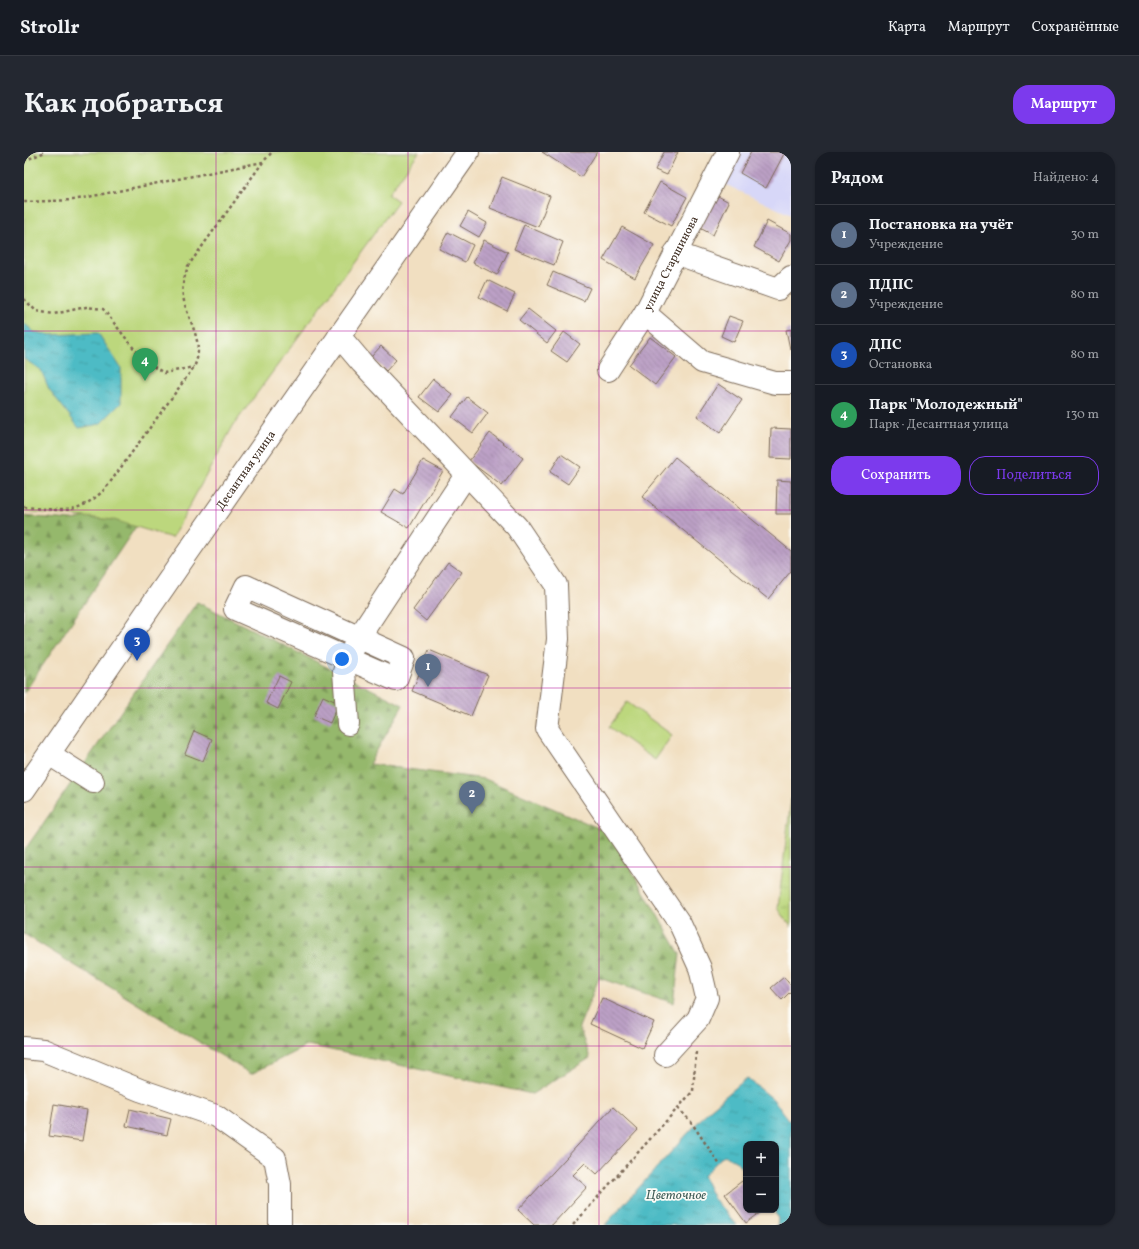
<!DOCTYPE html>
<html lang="ru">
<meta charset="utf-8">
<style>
:root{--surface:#171b24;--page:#242831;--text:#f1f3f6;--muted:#9ea1a6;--line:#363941;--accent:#7c3aed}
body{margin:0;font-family:Vollkorn,serif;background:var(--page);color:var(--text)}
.controls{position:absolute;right:12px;bottom:12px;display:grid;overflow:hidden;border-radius:8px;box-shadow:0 1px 3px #0004}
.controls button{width:36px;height:36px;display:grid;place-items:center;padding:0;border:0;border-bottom:1px solid var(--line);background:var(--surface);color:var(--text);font:20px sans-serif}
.you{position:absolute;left:318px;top:507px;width:14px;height:14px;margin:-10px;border:3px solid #fff;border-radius:50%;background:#1a73e8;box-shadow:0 0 0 6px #1a73e833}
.badge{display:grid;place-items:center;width:26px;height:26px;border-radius:50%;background:var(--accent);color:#fff;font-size:13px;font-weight:700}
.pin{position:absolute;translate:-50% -33px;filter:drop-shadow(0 1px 2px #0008)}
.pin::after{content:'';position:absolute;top:21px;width:14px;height:12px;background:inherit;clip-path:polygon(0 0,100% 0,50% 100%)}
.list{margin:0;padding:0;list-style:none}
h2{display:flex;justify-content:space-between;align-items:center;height:52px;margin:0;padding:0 16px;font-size:17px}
h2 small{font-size:13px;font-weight:400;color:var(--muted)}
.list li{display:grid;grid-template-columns:26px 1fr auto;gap:12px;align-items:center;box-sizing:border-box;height:60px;padding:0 16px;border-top:1px solid var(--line)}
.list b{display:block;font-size:15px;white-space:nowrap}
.list p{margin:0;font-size:13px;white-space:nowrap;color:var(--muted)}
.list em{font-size:13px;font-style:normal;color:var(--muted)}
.actions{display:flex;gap:8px;padding:12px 16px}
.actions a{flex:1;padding:9px 0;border:1px solid var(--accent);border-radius:16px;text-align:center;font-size:14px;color:var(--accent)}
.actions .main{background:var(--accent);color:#fff}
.map{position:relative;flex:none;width:767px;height:1073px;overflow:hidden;border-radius:16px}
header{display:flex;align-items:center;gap:24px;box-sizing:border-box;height:56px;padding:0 20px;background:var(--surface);border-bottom:1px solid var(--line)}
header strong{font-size:19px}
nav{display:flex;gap:22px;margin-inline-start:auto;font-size:14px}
.intro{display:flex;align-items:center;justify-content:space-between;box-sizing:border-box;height:96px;padding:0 24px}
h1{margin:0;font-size:28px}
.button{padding:10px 18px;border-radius:16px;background:var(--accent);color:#fff;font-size:14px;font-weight:700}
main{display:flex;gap:24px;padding:0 24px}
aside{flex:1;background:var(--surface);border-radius:16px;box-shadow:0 1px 3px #0004}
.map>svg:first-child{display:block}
.built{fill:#d7d7f8}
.grass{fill:url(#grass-tufts);stroke:#7c804e}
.forest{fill:url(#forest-firs);stroke:#687145}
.park{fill:#bcd77d;stroke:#7c804e}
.water{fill:url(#water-ripples);stroke:#447272}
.building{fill:url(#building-back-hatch)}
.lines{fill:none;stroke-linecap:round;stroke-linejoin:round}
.minor-casing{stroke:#7b6957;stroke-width:24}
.path{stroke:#7b6957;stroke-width:2.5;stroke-dasharray:3 3;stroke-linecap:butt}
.minor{stroke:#fff;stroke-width:22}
.grid{fill:none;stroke:#b5179e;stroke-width:1;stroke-opacity:0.55}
.labels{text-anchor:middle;stroke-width:3.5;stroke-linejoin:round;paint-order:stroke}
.street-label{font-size:12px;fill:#3b2a1e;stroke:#fdfcf7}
.water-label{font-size:13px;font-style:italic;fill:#415d58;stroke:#fdfcf7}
</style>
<header>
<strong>Strollr</strong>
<nav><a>Карта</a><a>Маршрут</a><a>Сохранённые</a></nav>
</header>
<div class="intro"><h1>Как добраться</h1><a class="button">Маршрут</a></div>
<main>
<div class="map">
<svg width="767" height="1073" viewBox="0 0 767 1073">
<defs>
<pattern id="grass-tufts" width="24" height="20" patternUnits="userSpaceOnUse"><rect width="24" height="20" fill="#bcd77d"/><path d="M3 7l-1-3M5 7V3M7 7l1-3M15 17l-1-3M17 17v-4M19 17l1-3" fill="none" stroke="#a2b96c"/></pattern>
<pattern id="forest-firs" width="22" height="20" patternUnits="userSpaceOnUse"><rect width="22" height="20" fill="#95b86c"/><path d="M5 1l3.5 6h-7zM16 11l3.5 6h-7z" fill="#7b9658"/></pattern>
<pattern id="water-ripples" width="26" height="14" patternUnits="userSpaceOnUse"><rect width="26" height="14" fill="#4dbbc5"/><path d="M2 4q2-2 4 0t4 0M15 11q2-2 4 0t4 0" fill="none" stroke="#41989f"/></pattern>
<pattern id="building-back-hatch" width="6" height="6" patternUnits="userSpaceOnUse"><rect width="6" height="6" fill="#bca0c6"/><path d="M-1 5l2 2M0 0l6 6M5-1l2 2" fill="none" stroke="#9a83a0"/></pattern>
</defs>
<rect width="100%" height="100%" fill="#fdfcf7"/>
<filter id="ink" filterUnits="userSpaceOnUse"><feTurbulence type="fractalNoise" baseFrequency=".025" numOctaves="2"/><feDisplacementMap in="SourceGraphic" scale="8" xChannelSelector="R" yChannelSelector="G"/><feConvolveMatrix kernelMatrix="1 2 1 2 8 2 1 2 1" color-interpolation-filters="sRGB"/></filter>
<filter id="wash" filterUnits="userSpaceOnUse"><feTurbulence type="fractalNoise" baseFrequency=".012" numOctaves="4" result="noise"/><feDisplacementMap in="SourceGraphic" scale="16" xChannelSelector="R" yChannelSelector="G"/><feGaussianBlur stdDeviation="0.9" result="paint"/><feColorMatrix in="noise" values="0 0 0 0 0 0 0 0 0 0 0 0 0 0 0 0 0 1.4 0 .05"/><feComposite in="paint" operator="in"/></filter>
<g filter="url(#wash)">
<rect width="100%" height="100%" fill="#f1dfc1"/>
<path class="built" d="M712,0h55v63l-71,-33z"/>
<path class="grass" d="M767,647v128l-13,-19z"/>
<path class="forest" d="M0,364l48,4 19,-4 48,6 -115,171z
M173,450l206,103 -34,59 116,15 125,54 70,121 -6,49 -75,-25 -20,49 11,31 -58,36 -224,-49 -57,29 -227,-140v-83z"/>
<path class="park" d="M0,0h395l-31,42 10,7 -165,225 -61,112 -58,-18 -90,-9z
M603,550l45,33 -17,25 -46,-33z"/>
<path class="water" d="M0,171l10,9 17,3 47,-2 23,35v35l-21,21 -21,4 -30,-39 -8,-19 -17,-11z
M723,926l26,21 18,23v103h-14l1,-6 -4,-9h2v-66h-30v28l-9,-10 -13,-7 -21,21 11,23 23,26h-132l104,-115z"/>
<g id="blocks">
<path class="building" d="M518,0h55l-16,25z
M640,0h14l-11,23 -12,-5z
M727,0h34l-19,36 -26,-15z
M478,25l48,19 -12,31 -48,-19z
M636,30l27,15 -16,29 -27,-14z
M692,43l13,7 -16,33 -13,-7z
M444,60l19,11 -8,14 -19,-11z
M743,69l24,13v6l-12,21 -25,-14z
M500,73l39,17 -9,23 -40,-16z
M598,75l32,18 -19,33 -32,-18z
M424,80l25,13 -8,17 -26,-13z
M460,88l24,12 -11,23 -24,-12z
M529,120l37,16 -6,13 -37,-16z
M463,128l28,14 -8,17 -28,-14z
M504,157l28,22 -9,12 -28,-23z
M705,164l14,5 -9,21 -13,-6z
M767,177v20h-1l-4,-19z
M540,180l16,12 -13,18 -16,-11z
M626,185l26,20 -21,28 -26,-20z
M357,194l15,14 -10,11 -15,-14z
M409,227l20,16 -14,17 -20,-15z
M694,232l24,16 -22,33 -23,-17z
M443,245l21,16 -15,20 -21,-16z
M747,276l20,1v30l-21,-1z
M466,281l33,25 -21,28 -33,-25z
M537,302l19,13 -12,17 -18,-12z
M651,305l116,94v20l-23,28 -126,-102z
M399,308l20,11 -34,57 -28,-16 14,-23 8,5z
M753,328l14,1v33h-15z
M424,410l14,10 -36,49 -13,-11z
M405,498l59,25 -17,41 -59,-25z
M255,524l12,6 -13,27 -12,-6z
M299,544l16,7 -9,20 -16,-7z
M170,579l18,8 -9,22 -18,-7z
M760,825l7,9v5l-9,9 -11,-12z
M578,846l52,24 -12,26 -52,-24z
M30,952l33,6 -5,31 -33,-5z
M589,955l25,23 -41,44 -12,-11 -12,12 14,12 -35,38h-18l-16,-15z
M106,957l41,10 -4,16 -41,-9z
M718,1029l4,6v23h18l-18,13 -21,-29z"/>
</g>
</g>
<g filter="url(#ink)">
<use href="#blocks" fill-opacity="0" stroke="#7b6957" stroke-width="1"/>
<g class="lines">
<defs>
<g id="minor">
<path d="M651,101l103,36 13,-12"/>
<path d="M621,161l57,49 73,21h16"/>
<path d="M315,184l23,27 155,164 39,58 2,54 -11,90 133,195 20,44 7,30 -9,21 -33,36"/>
<path id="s1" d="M584,218l37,-57 83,-161"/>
<path d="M222,434l158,72 -8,22 -161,-71z"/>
<path d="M324,572l-4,-52 4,-13 11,-22 107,-162"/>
<path d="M25,602l44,28"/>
<path id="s2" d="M0,638l160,-232 284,-406"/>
<path d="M0,896l19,2 97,40 76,26 59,42 5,26v41"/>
</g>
</defs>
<use href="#minor" class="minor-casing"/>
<path class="path" d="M0,9l21,-9
M0,50l49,-2 190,-38
M0,147l12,12 18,3 32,-7 17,2 40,51 21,13 30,-6
M0,355c37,3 53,10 82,-19l88,-121c12,-25 -7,-46 -11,-71 -2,-10 2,-20 5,-30l75,-104 9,-10
M654,956l13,14 29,43
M549,1073l120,-134 3,-40"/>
<use href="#minor" class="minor"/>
</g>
</g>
<path class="grid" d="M192,0v1073M384,0v1073M575,0v1073M0,179h767M0,358h767M0,536h767M0,715h767M0,894h767"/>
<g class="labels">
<g class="street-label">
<text dy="4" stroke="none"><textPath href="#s1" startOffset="124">улица Старшинова</textPath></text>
<text dy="4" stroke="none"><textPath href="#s2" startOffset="389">Десантная улица</textPath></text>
</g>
<g class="water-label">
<text x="652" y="1047">Цветочное</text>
</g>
</g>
</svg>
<div class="controls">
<button>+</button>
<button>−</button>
</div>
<div class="you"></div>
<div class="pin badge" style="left:404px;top:535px;background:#5c6f8a">1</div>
<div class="pin badge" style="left:448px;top:662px;background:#5c6f8a">2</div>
<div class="pin badge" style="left:113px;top:509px;background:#1a4fb4">3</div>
<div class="pin badge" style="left:121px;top:229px;background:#2e9e5b">4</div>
</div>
<aside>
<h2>Рядом<small>Найдено: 4</small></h2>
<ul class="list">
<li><span class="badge" style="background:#5c6f8a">1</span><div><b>Постановка на учёт</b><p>Учреждение</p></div><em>30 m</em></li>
<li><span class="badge" style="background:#5c6f8a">2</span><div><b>ПДПС</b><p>Учреждение</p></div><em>80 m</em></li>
<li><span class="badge" style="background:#1a4fb4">3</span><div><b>ДПС</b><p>Остановка</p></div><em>80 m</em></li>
<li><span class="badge" style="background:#2e9e5b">4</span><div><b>Парк &quot;Молодежный&quot;</b><p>Парк · Десантная улица</p></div><em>130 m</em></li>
</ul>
<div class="actions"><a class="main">Сохранить</a><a>Поделиться</a></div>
</aside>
</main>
